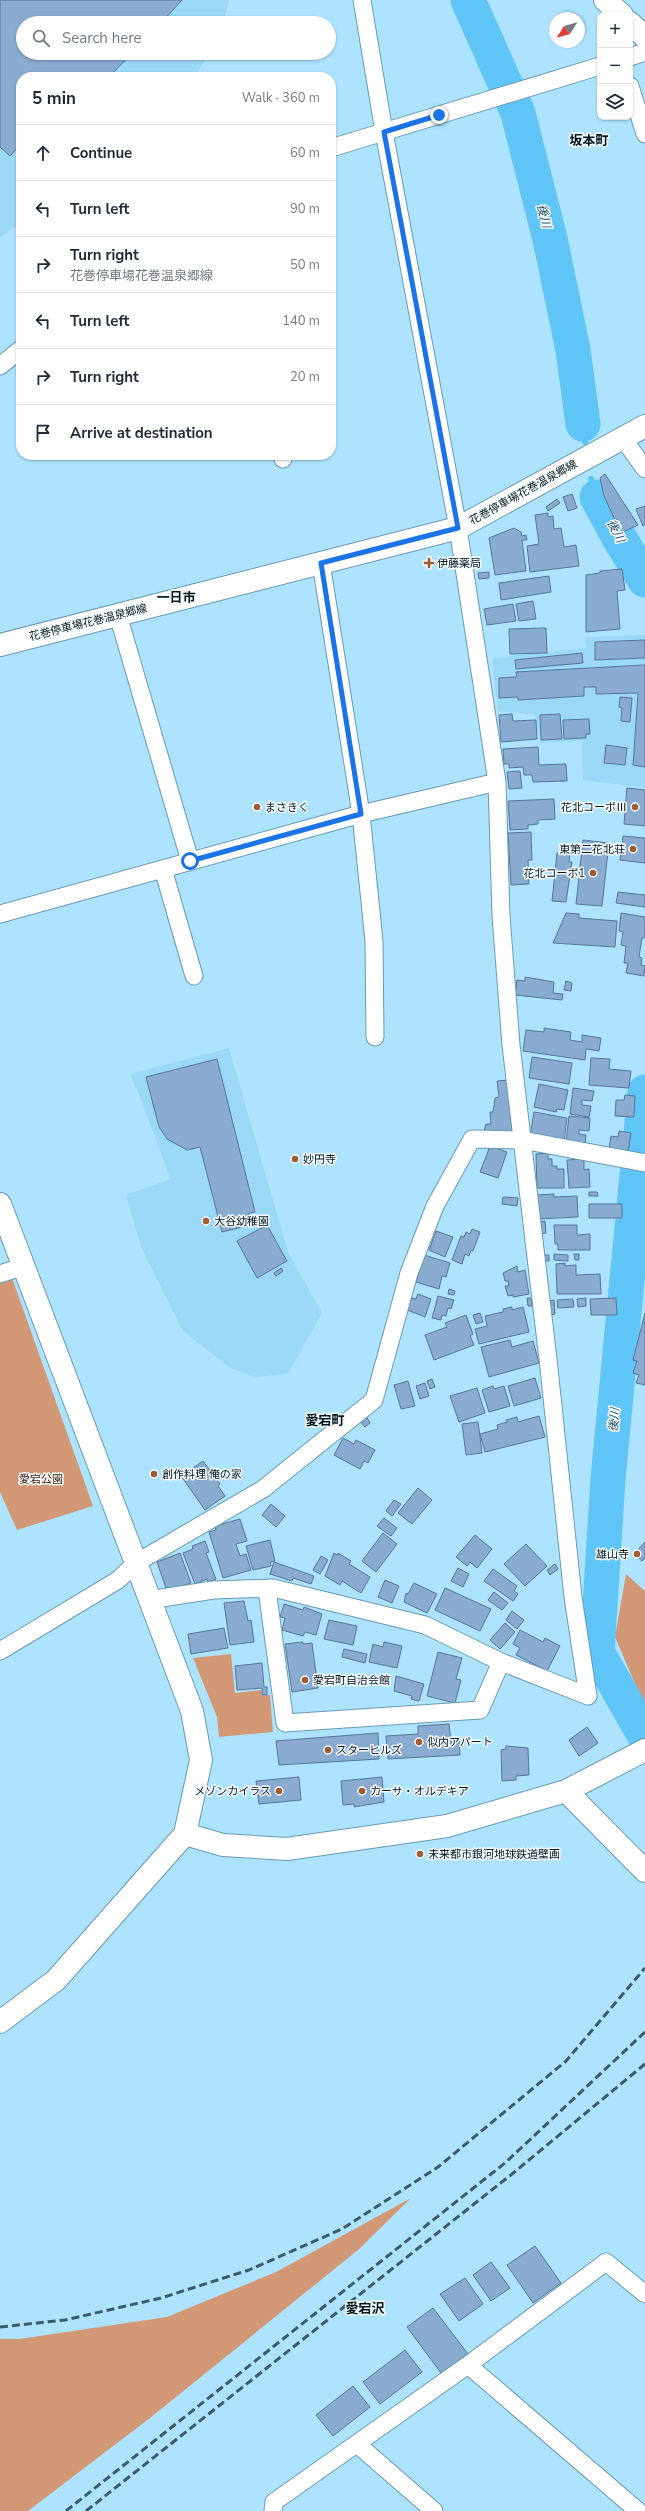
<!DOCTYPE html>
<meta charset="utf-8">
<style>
:root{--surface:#fff;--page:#f2f2f3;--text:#1f2937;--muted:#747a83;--line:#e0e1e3}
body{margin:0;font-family:"Nunito Sans","Noto Sans JP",sans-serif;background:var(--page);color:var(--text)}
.controls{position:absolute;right:12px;top:12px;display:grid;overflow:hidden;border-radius:8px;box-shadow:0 1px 3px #0004}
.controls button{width:36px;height:36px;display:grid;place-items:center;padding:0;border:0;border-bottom:1px solid var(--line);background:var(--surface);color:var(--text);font:20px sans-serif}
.compass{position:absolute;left:549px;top:12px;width:36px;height:36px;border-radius:50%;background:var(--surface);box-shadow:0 1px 3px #0004;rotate:233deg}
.stop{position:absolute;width:12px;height:12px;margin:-9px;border:3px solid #1a73e8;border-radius:50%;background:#fff}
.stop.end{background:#1a73e8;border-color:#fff;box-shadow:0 1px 4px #0008}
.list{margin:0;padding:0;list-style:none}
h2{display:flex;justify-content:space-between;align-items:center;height:52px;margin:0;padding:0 16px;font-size:17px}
h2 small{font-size:13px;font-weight:400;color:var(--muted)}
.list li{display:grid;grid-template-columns:26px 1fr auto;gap:12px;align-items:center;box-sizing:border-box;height:56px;padding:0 16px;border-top:1px solid var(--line)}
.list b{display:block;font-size:15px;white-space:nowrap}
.list p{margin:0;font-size:13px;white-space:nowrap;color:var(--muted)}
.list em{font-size:13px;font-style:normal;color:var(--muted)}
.icon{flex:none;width:22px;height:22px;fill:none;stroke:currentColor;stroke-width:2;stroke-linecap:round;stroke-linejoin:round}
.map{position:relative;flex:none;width:645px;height:2511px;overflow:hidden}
.search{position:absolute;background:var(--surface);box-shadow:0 1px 3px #0004;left:16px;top:16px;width:320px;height:44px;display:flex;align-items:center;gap:10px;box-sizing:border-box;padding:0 14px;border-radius:22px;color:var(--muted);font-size:15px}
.panel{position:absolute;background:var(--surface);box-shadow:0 1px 3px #0004;left:16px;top:72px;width:320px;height:388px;border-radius:16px}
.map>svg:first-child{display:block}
.built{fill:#9bd8f8}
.green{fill:#d29876}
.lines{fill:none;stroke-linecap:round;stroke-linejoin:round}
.stream{stroke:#5fc5f6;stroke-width:6}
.river{stroke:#5fc5f6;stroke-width:35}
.building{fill:#89abd0;stroke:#557598}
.street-casing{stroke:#679ab4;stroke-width:19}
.secondary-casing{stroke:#679ab4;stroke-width:24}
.street{stroke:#fff;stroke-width:17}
.secondary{stroke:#fff;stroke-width:22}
.rail{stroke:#3c5b6a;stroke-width:3;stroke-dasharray:8 4;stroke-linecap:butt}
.route{stroke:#1a73e8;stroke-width:5}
.poi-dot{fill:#a05b2f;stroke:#f7fcff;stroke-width:1.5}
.labels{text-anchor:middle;stroke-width:3;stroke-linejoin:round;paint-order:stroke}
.street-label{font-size:11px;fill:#031720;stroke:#f7fcff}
.poi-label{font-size:11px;fill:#031720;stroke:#f7fcff;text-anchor:start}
.park-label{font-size:11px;fill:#42220d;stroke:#f7fcff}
.water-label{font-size:12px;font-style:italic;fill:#224e62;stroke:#f7fcff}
.quarter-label{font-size:13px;font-weight:bold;fill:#031720;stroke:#f7fcff}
</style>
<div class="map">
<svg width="645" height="2511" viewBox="0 0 645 2511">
<rect width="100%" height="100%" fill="#aee3ff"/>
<path class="built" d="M0,0h229l-5,23h-201v30h187l-16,24h-173v145l-21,16z
M645,635v153l-62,-8 -1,-39 -41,2 -6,-28 -37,-4 -6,-53 94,-10 -1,-11z
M229,1048l59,204 34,61 -34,61 -32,3 -26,-9 -47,-37 -42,-84 -15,-52 44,-16 -25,-70 -15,-35z"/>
<path class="green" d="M12,1278l81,228 -76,24 -17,-38v-210z
M626,1574l19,17v116l-30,-70z
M231,1654l4,39 26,-3 1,6 8,-1 3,37 -54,5 -2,-20 -24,-59z
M411,2198l-53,52 -208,168 -122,93h-28v-172h19l148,-22 109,-45z"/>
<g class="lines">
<path class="stream" d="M583,424l2,18
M591,479l6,18"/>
<path class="river" d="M468,0l50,113 32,126 23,111 10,74
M597,497l21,39 27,44
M645,1092l-37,387 -11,173 48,84"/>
</g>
<path class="building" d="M0,0h182l-21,23h-138v30h109l-23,24h-88v67l-11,12 -10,-9z
M605,474l33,51 -15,7 -6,-13 -2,1 -11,-24 -4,-18z
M572,494l5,14 -9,3 -5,-14z
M557,499l3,4 -12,8 -2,-4z
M645,506v19l-2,1 -7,-17z
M548,513v4l5,-1 1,13 7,-1 3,19 12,-2 3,21 -49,6 -3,-26 12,-2 -4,-29z
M514,528l7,4 1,4 4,-1 1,5h-5l4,31 -31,4 -6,-37z
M622,569l3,21 -8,1 3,38 -34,3v-57l14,-2v-2z
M489,572v6l-10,1 -1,-6z
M549,576l2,16 -50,8 -2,-17z
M533,601l3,18 -17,2 -3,-17z
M513,604l3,17 -29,4 -3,-16z
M546,628l1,25 -37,1 -1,-25z
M645,640v18l-50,2v-18z
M582,653l1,10 -67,6 -1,-9z
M645,665v102l-12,-2 5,-72 -42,1v-7h-12v9l-66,4v-3l-19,1v-20l18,-1 -1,-5z
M620,697l12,1 -2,24 -9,-1 1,-13 -3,-1z
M512,714l1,7 23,-1 1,19 -36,3 -2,-27z
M560,714l2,25 -21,1 -1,-25z
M589,719l1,15h-4v4l-22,1 -1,-19z
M606,745l21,3 -2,17 -21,-2z
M538,747l1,18 27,-1 1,17 -34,1 -1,-7h-8l-1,-8 -14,1v-4h-5l-1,-15z
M520,771l2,17 -13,1 -2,-17z
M627,788l18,2v36l-21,-2z
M554,799l1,20 -17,1v4l-10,1v4l-18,1 -2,-29z
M531,832l1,28h-4l1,24 -18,1 -3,-52z
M623,836l22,2v25l-25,-3z
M583,840l26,3 -7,63 -26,-2z
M557,853l13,1 -1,8h3l-6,40 -14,-1z
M618,892l27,3v12l-29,-4z
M566,913l13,1v4l38,3 -2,26 -62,-4z
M621,913l24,4v15l-1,6h-2l-3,19 3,1 -1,7 4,1 -1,10 -18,-3 2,-10h-4l2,-17 -5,-1 2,-13 -4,-1z
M525,977l29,5 -1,11 10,1 -1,6 -47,-5 2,-15 8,1z
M566,981l6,2 -1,8 -7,-1z
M544,1028l27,4 -1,8 12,2v-7l19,3 -2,13 -13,-2 -1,11 -62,-9 3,-21 18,2z
M532,1057l40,6 -3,21 -40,-6z
M591,1058l19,1 -1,10 22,2 -2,17 -40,-3z
M217,1059l38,153 -6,1 2,12 -29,7 -22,-85 -13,3 -20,-11 -8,-12 -13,-50z
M508,1080l4,53 -29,2 3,-11h5l-1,-12h3l2,-14 4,-1 -2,-16z
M539,1084l29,6 -4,20 -7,-1 -1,3 -22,-5z
M573,1088l21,3 -2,10 -10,-1v5l9,1 -2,11 -19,-3z
M625,1095l10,1 -1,21 -19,-1 1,-16h8z
M534,1112l33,6 -3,23 -34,-5z
M569,1116l21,2 -1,13 -10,-1v4l7,1 -1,9 -19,-2z
M619,1131l12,2 -3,19 -19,-3 2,-13 7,1z
M490,1146l17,6 -9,26 -18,-6z
M548,1153v6h4v7h5v3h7v19h-27l-1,-34z
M584,1159v11l5,-1 1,18 -21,1 -2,-28z
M589,1192h8l1,4h-9z
M554,1194v3l23,-1 1,21 -39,2 -2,-24z
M503,1197l15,1 -1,8 -15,-2z
M589,1204h33v14h-33z
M545,1221l1,12 -6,1 -1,-12z
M267,1225l20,36 -30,17 -20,-37z
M554,1225h23v10l13,-1v16h-32v-6h-3z
M472,1229l8,3 -7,19 -2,-1 -2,6 -4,-2 -3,10 -10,-4 9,-24 3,1 2,-5 4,2z
M436,1231l17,6 -8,20 -16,-7z
M554,1254l14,1v6l-14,-1z
M574,1254h5v6h-4z
M424,1255l26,8 -4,14 -4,-1 -3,13 -23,-7z
M544,1255h5v6h-5z
M565,1263v3l11,-1v10l24,-1 1,20h-44l-1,-30z
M517,1266l1,6 7,-2 4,24 -16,3v-2l-5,1 -3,-10h4l-1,-5h-3l-2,-8z
M281,1268l2,3 -7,5 -2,-3z
M449,1289l6,2 -1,4 -6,-1z
M418,1294l13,5 -6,18 -18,-7 5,-12 4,1z
M438,1296l16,4 -3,9 -3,-1 -2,8 -4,-1 -1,5 -9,-2z
M527,1298h4l1,8h-4z
M586,1298v8l-8,1 -1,-8z
M616,1298l1,17h-26l-1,-16z
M573,1299l1,8 -16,1 -1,-8z
M554,1300l1,14 -5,1 -1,-14z
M512,1307v3l11,-3 6,25 -50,12 -4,-15 12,-3 -2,-10 18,-4v-3z
M480,1313l3,9 -7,2 -3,-9z
M645,1313v72l-9,-2 3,-8 -6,-2 4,-12 -4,-1z
M466,1315l7,19 -3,2 4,9 -40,15 -9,-25 22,-8 -2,-4z
M510,1340l2,7 21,-6 6,22 -50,14 -8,-30z
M535,1378l6,20 -27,8 -6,-20z
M432,1379l3,8 -5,2 -3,-8z
M408,1381l7,25 -14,3 -7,-24z
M425,1383l4,13 -9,3 -4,-13z
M493,1386l1,3 10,-3 6,20 -21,6 -7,-22z
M477,1388l8,25 -26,9 -9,-26z
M366,1416l4,7 -5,4 -5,-6z
M539,1416l6,21 -60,15 -5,-18 18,-5 -1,-4 10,-3 -1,-2 11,-3 1,5z
M478,1422l4,31 -16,2 -4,-31z
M343,1438l11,6 2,-4 19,10 -7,13 -4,-2 -4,8 -26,-14z
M203,1461l17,23 -2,2 7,10 -20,14 -24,-34z
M418,1488l14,12 -20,24 -14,-11z
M394,1500l7,4 -9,12 -6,-5z
M271,1504l14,12 -9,11 -14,-12z
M384,1518l13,10 -6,8 -14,-10z
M240,1519l7,22 -11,3 4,12 6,-2 5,16 -28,8 -14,-46 7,-2 -1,-4z
M383,1533l14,11 -21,28 -14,-11z
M475,1535l17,14 -15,19 -7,-6 -3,4 -11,-9z
M270,1540l5,21 -5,1 1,4 -18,4 -7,-24z
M205,1541l4,11 -3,1 10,26 -8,3 -1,-3 -12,5 -12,-31 10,-4 -1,-3z
M645,1542v16l-3,3 -8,-7z
M526,1544l21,22 -22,20 -21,-22z
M180,1553l11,30 -24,8 -10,-29z
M334,1553l3,2 1,-2 13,8 -2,3 21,13 -9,16 -19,-12 -2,4 -15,-9z
M321,1556l7,4 -8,14 -7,-4z
M274,1562l40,14 -3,8 -18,-6 -1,3 -22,-7z
M555,1564l3,5 -8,6 -3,-5z
M458,1568l11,6 -6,13 -12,-6z
M493,1569l24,17 -3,5 4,3 -5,7 -29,-20z
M385,1580l14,6 -7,17 -14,-6z
M414,1583l23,11 -10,19 -23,-11 2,-9 2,1z
M445,1588l46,21 -11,22 -45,-21z
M494,1592l14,11 -6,7 -14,-10z
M244,1601l4,20 3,-1 3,22 -24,3 -6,-42z
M284,1604l19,6 1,-3 18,7 -6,21 -11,-3 -2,4 -21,-6 3,-12 -5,-1z
M512,1611l12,9 -7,9 -11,-9z
M329,1620l28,6 -4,19 -29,-6z
M505,1623l10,9 -15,17 -10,-9z
M224,1628l4,20 -37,6 -3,-20z
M520,1630l23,12 2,-4 15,8 -13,25 -31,-16 4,-7 -7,-4z
M303,1642v2l9,-1 6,45 -26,4 -7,-48z
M384,1642l18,4 -5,22 -28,-6 4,-18 10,3z
M344,1649l23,5 -2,9 -23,-6z
M438,1652l24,6 -6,21 5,1 -6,23 -28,-7z
M262,1663l2,24h3v8h-5v-7l-25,2 -2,-24z
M396,1676l28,8 -5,17 -8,-2 1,-3 -18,-5z
M449,1724l2,18 8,-1 1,14 -72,4 -2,-23 32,-2v-8z
M587,1727l11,16 -19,13 -10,-16z
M378,1733l1,26 -100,6 -3,-24z
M506,1746l22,2 1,27 -13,1v4l-14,1 -1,-31 5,-1z
M299,1777l2,23 -42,4 -3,-23z
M382,1777l2,25 -30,5v-3l-11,1 -2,-24z
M535,2246l26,37 -28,20 -26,-38z
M491,2262l19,26 -19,13 -18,-26z
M465,2278l18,26 -24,17 -19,-27z
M433,2308l35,46 -27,19 -34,-46z
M405,2350l17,22 -42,32 -17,-22z
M353,2386l17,21 -37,29 -17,-21z"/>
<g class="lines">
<defs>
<path id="street" d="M630,57l15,-5
M630,86l15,48
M331,148l269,-82
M0,366l21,-17
M622,437l23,32
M282,455l1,4
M321,563l40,251 13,127 1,96
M118,615l72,246
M163,869l31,107
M0,914l361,-100 136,-32
M0,1274l24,-8
M267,1589l18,134 195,-13 21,-48
M149,1600l64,-10 60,-2 152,37 76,37 87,34 -15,-99 -25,-238 -37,-314 -10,-129 -4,-134 -39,-254 -74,-396 -22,-132
M0,1651l118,-71 18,-17 127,-74 111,-89 35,-127 26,-67 37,-67 50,1 123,23
M468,2365l170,146
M357,2444l77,67
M273,2511l1,-9 194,-137 138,-103 39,32"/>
<path id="secondary" d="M605,0l17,15
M630,23l15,14
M0,645l458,-117 187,-102
M0,1204l192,507 9,49 -16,74 -129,146 -56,42
M566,1791l79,80
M185,1834l38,11 64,4 160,-23 119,-35 79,-41"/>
</defs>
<use href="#street" class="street-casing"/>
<use href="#secondary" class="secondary-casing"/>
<use href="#street" class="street"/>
<use href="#secondary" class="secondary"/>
<path class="rail" d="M0,2327l65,-7 96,-22 88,-28 93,-41 96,-62 128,-106 79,-93
M66,2511l439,-348 140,-131
M86,2511l426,-337 133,-110"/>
</g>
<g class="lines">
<path class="route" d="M190,861l171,-47 -40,-251 137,-35 -74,-396 55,-17"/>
</g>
<g class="poi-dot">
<path d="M427 557h4v4h4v4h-4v4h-4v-4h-4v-4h4z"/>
<circle cx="257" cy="807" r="4"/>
<circle cx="635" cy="807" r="4"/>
<circle cx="633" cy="849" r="4"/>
<circle cx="593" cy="873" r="4"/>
<circle cx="295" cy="1159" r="4"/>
<circle cx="206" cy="1221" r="4"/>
<circle cx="154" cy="1474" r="4"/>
<circle cx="637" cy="1554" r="4"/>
<circle cx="305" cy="1680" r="4"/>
<circle cx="419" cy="1742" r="4"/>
<circle cx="328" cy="1750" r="4"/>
<circle cx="279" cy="1791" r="4"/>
<circle cx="362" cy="1791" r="4"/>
<circle cx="420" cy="1854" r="4"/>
</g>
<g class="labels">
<g class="street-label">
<text transform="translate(523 492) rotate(-29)" y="4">花巻停車場花巻温泉郷線</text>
<text transform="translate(88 622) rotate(-14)" y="4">花巻停車場花巻温泉郷線</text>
</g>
<g class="poi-label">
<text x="437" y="567">伊藤薬局</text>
<text x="265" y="811">まさきく</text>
<text x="627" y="811" text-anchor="end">花北コーポⅢ</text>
<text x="625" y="853" text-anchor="end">東第二花北荘</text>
<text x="585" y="877" text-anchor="end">花北コーポ1</text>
<text x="303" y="1163">妙円寺</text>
<text x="214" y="1225">大谷幼稚園</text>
<text x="162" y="1478">創作料理 俺の家</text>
<text x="629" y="1558" text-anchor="end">雄山寺</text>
<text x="313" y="1684">愛宕町自治会館</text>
<text x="427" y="1746">似内アパート</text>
<text x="336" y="1754">スターヒルズ</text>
<text x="271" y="1795" text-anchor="end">メゾンカイラス</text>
<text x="370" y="1795">カーサ・オルデキア</text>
<text x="428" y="1858">未来都市銀河地球鉄道壁画</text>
</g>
<g class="park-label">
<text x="41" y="1483">愛宕公園</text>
</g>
<g class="water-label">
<text transform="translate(544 216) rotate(76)" y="4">後川</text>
<text transform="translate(616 531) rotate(63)" y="4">後川</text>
<text transform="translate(614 1420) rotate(-85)" y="4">後川</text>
</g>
<g class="quarter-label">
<text x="589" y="145">坂本町</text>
<text x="176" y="602">一日市</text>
<text x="325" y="1425">愛宕町</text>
<text x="365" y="2313">愛宕沢</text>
</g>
</g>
</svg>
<div class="controls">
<button>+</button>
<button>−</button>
<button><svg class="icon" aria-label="layers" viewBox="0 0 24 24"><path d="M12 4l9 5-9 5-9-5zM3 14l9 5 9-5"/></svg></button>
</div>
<svg class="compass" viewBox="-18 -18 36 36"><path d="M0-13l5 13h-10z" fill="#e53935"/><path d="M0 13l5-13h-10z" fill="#747a83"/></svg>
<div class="stop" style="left:190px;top:861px"></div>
<div class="stop end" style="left:439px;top:115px"></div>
<div class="search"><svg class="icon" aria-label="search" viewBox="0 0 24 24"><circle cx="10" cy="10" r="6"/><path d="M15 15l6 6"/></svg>Search here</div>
<section class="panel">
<h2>5 min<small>Walk · 360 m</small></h2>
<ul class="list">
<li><svg class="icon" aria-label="ahead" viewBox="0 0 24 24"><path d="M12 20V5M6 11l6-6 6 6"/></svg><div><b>Continue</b></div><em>60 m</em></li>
<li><svg class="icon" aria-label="left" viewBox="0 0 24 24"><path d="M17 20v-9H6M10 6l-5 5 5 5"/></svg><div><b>Turn left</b></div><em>90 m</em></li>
<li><svg class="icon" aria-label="right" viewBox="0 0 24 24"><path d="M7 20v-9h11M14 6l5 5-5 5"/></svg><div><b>Turn right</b><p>花巻停車場花巻温泉郷線</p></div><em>50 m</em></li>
<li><svg class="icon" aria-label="left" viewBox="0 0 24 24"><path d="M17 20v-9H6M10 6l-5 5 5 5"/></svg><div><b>Turn left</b></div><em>140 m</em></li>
<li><svg class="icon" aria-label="right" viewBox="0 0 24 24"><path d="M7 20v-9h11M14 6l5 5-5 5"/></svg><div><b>Turn right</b></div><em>20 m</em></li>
<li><svg class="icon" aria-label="arrive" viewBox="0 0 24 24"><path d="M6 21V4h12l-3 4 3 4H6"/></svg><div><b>Arrive at destination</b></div></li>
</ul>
</section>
</div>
